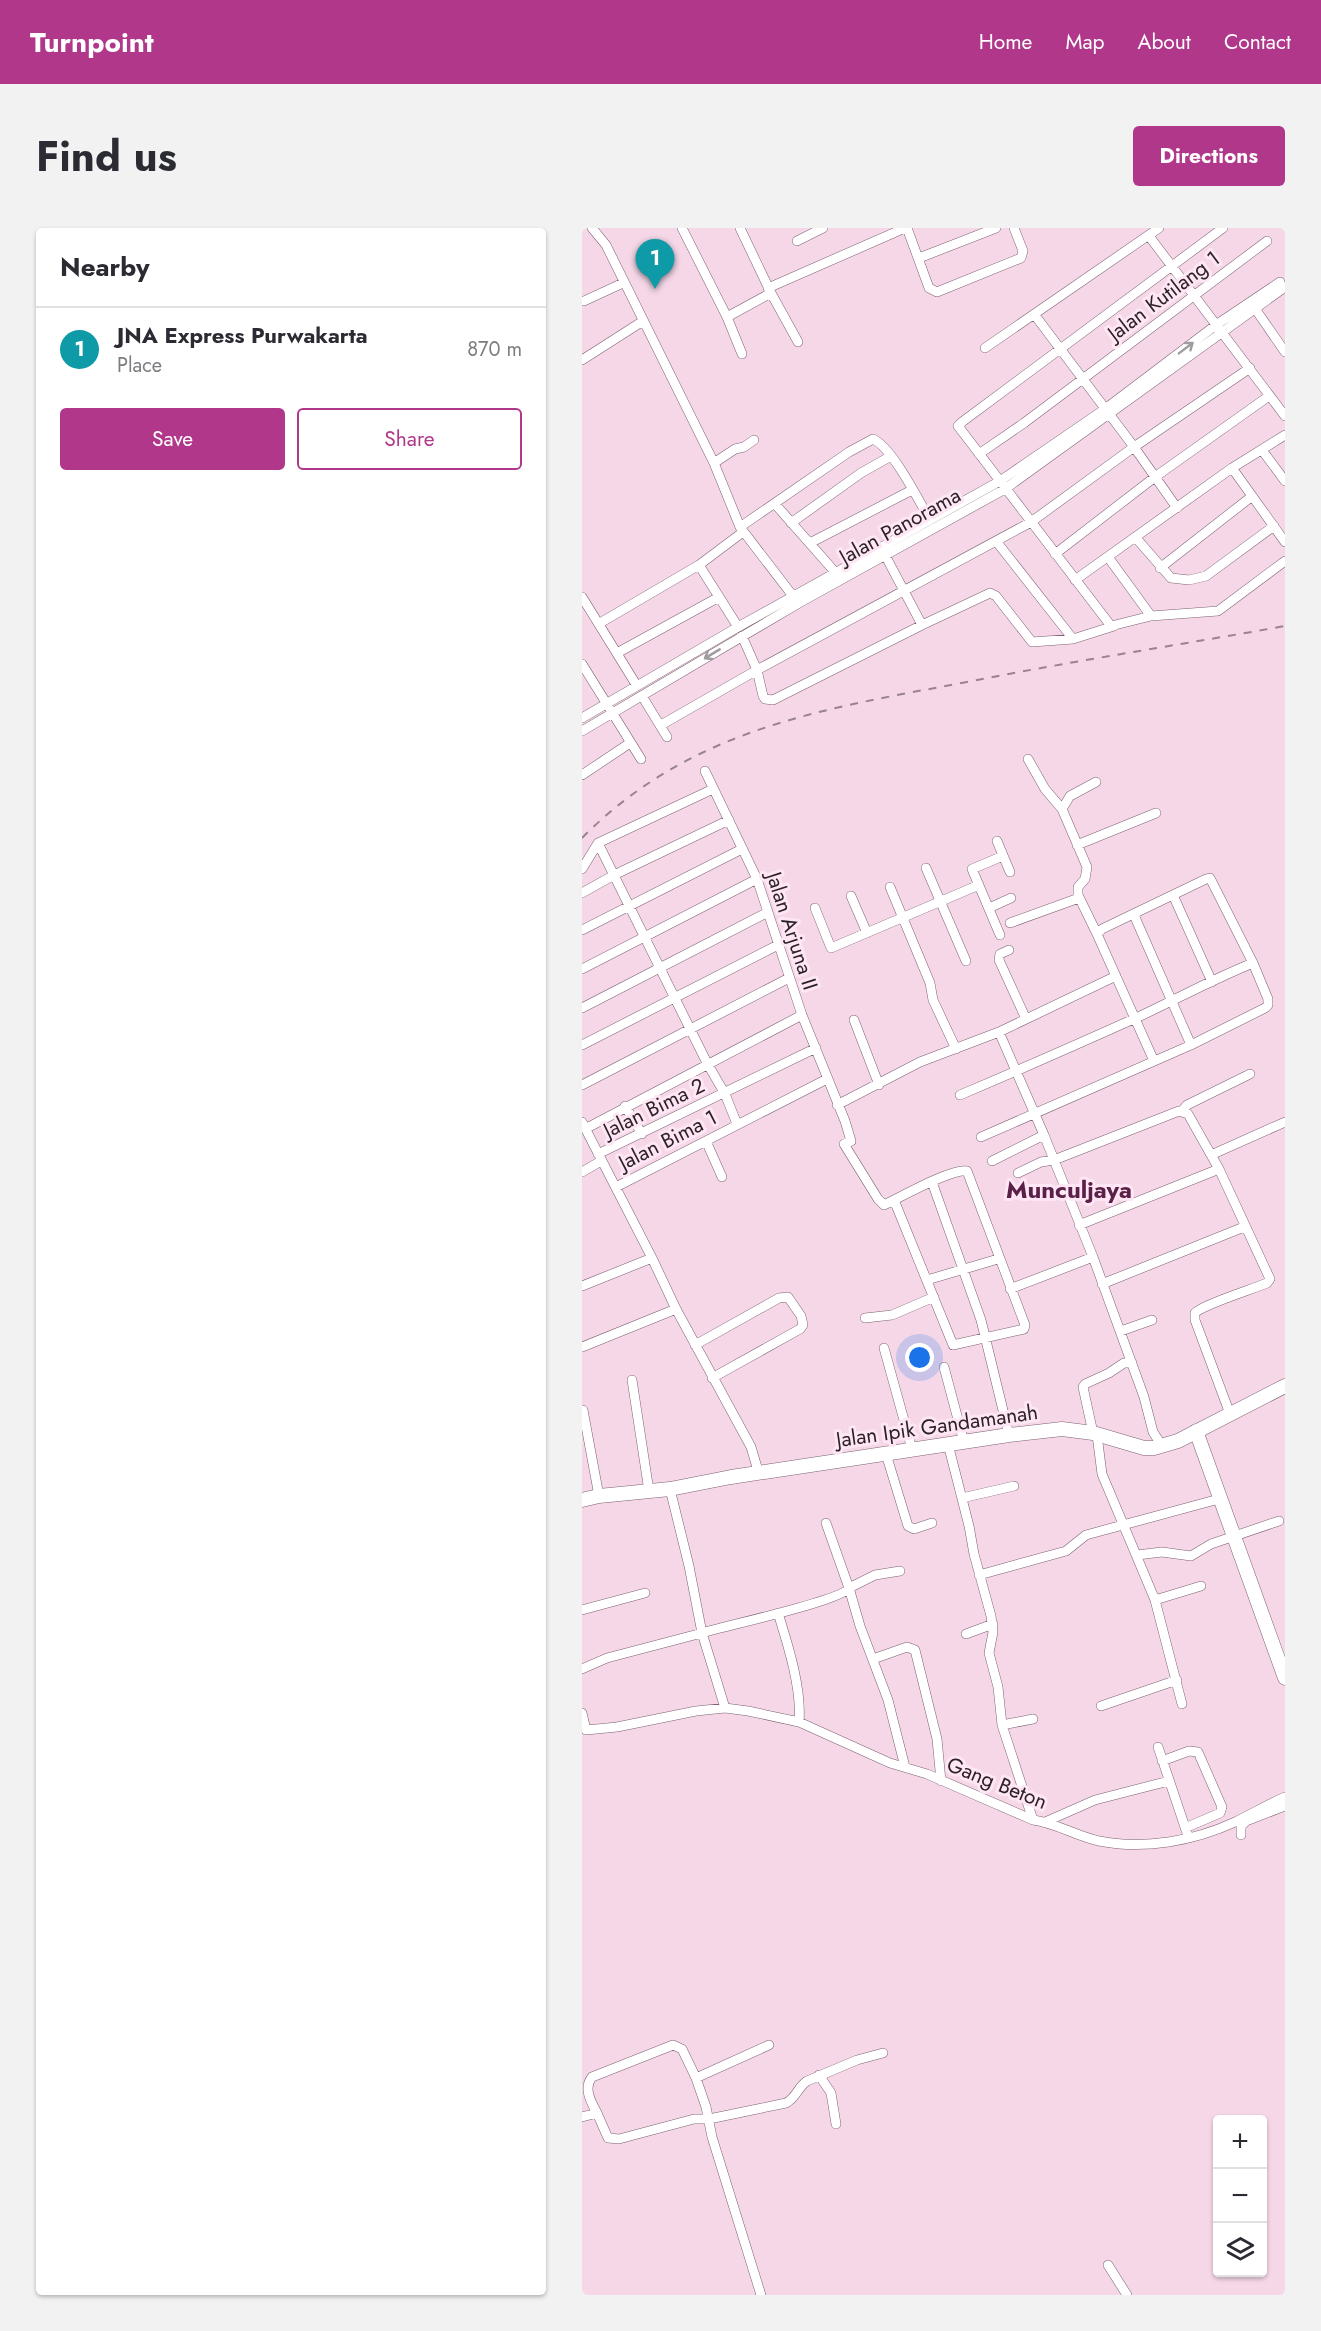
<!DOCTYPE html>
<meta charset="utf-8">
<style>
:root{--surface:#fff;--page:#f2f2f3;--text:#2b2b33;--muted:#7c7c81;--line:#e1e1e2;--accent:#b0378a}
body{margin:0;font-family:Jost,sans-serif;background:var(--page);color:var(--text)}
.controls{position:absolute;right:18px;bottom:18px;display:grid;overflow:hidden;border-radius:6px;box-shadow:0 2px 4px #0004}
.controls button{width:54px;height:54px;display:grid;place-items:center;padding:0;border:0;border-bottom:2px solid var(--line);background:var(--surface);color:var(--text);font:30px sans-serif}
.you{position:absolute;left:338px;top:1130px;width:21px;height:21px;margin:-15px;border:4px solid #fff;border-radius:50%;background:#1a73e8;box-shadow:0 0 0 9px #1a73e833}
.badge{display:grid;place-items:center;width:39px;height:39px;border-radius:50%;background:var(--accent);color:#fff;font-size:20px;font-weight:700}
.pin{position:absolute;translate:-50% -50px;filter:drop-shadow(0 2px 3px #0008)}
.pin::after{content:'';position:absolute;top:32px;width:21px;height:18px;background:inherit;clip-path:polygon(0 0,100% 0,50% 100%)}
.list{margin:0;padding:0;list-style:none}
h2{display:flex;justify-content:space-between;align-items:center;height:78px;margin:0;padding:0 24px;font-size:26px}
h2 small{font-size:20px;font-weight:400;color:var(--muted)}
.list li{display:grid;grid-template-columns:39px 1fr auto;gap:18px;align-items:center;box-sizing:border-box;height:84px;padding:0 24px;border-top:2px solid var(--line)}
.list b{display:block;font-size:22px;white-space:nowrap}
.list p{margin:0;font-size:20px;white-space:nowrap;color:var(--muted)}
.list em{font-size:20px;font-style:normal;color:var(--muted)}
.actions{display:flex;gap:12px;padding:18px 24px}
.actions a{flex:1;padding:14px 0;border:2px solid var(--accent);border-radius:6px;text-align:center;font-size:21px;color:var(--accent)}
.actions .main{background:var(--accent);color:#fff}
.icon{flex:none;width:33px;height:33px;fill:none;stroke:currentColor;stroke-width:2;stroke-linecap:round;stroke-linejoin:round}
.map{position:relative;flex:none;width:703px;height:2067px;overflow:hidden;border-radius:6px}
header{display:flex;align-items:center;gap:36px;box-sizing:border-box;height:84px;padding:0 30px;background:var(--accent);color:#fff}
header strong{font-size:28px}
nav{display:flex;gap:33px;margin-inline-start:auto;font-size:21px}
.intro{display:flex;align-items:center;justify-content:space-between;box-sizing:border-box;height:144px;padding:0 36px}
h1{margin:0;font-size:42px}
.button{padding:15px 27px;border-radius:6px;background:var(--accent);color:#fff;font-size:21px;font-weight:700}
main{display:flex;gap:36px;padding:0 36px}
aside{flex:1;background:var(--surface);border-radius:6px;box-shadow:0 2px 4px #0004}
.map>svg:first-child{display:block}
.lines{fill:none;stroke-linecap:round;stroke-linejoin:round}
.street-casing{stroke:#7c6272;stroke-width:10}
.secondary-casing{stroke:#7c6272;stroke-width:15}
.street{stroke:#fff;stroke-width:9}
.secondary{stroke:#fff;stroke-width:14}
.rail{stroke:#98838f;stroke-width:2;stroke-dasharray:8 8;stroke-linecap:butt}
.oneway{stroke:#a09b9e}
.labels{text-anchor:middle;stroke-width:6;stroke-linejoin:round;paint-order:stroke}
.street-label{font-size:21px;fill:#2c2127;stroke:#fee6f4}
.quarter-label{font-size:24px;font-weight:bold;fill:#5b2047;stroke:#fee6f4}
</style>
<header>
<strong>Turnpoint</strong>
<nav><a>Home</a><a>Map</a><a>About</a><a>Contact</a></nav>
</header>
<div class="intro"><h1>Find us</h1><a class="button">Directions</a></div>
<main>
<aside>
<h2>Nearby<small></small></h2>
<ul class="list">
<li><span class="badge" style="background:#0f9aa8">1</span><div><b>JNA Express Purwakarta</b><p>Place</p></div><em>870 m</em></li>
</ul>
<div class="actions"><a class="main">Save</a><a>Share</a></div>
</aside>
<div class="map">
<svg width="703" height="2067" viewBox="0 0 703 2067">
<rect width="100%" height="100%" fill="#f5d7e8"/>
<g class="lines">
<defs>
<path id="street" d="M10,0l14,17 108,218 26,64 56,73
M100,0l45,89 15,37
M158,0l31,65 27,49
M325,0l22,60 8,4 84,-34 2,-7 -9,-23
M641,0l-261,194 -4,4 153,200 40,-10 67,-5 67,-50
M567,8l136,180
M215,13l26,-13
M337,30l77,-30
M186,60l137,-60
M2,73l39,-18
M674,82l29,42
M452,86l100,133 43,61
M145,89l44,-24
M403,120l174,-120
M0,132l61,-39
M680,222l23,31
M397,226l45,-31 243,-182
M132,235l21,-14 9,-2 10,-7
M650,240l53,74
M193,276l60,68
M209,295l70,-50 30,-17
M158,299l109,-75 24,-13c19,8 46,62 57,81
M554,310l35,40 18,2 17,-4 68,-50
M414,313l77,98
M228,315l102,-53
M473,326l100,-77 114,-81
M303,327l37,70
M526,329l43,59
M117,337l39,62
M578,340l91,-71
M493,352l157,-112 53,-33
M0,369l55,89
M18,395l99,-58 44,-33
M160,408l15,34 6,26 2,3 8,1 149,-75 68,-32 6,3 36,46 41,-3 41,-13
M35,425l102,-56
M0,436l59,95
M60,468l25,41
M0,490l156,-91 262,-146 105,-72 111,-84 64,-43
M79,497l96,-55 274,-148 103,-75 116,-79
M0,503l217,-128 206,-114 280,-202
M446,531l17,30 17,20
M123,543l52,108 45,136 43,106 6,20 -7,3 34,55 6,6c17,-8 68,-37 83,-34l58,154 -1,4 -71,16 -59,-145
M0,547l48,-32
M514,554l-26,14 -8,13 25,58 -2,12 -7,8v8l19,39
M415,613l13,31
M16,615l109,220 18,31 12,30
M495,617l79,-32
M344,640l40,93
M0,641l16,-26 115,-54
M308,659l40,96 3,17 23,49
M0,665l32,-18 115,-55
M591,667l39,87
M269,668l16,37
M233,680l16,40 148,-63
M407,680l22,-10
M552,687l57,130
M428,695l69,-25
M0,702l160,-81
M418,707l-28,-66 31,-13
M427,722l-9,4 -1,6 27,59
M0,741l175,-90
M0,780l186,-96
M272,792l25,65
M417,804l45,103 49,122 51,140 9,35 9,14
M0,817l196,-100
M0,857l207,-107
M378,867c59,-25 118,-51 176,-77 39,-18 77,-39 117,-55l-43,-85 -4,1 -104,50 -5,5 57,127
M255,877l83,-43 79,-30 117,-56
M43,878l17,28
M600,883l5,-6 63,-31
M0,894l70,136 24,51 75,138 8,27
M3,901l217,-114
M399,909l210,-92 74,-37 3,-3v-6l-15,-36
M124,913l16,36
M16,926l218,-106
M629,927l74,-33
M410,933l52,-26
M0,944l19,-11
M436,945l23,-11 13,-2 125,-49 9,3 31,55 51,110 -3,4c-14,6 -65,22 -72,30v7l35,94
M350,954l49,138 28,115
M34,959l211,-108
M497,997l140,-56
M345,1052l71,-21
M520,1056l142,-57
M0,1058l70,-28
M428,1061l83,-32
M283,1090l27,-3 42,-18
M539,1103l31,-11
M113,1117l84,-47 9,-1 13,19 2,9 -3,4 -88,49
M0,1119l94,-38
M302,1120l28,101
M362,1139l20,75
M50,1152l17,111
M1,1182l16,86
M511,1205l-10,-46 2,-3 24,-11 15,-10h8
M515,1207l5,39 53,126 27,104
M366,1216l21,82 5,28 17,62 2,16 -4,21 9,34 4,38 31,95
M304,1226l22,72 6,3 18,-6
M88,1261l19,77 13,67c22,-7 139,-32 147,-45l11,38 28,74 17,67
M380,1270l52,-12
M244,1295l23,65 26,-13 25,-4
M555,1327l25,-3 29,4 20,-12 68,-23
M397,1347l87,-24 20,-16 133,-36
M573,1372l46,-14
M0,1382l63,-17
M196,1385c10,32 24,76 21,109
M384,1406l27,-10
M291,1431l34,-12 8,3 22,89 4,42
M0,1441l25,-11 95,-25 23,75
M519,1478l76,-26
M0,1485l4,17 31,-3 79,-16 29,-3 23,3 51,11 91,41 37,11 106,46c23,3 43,16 66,21 45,9 95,0 136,-19 17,-8 33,-18 50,-25
M420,1497l31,-6
M576,1519l29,86
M580,1533l27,-10 9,1 24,55 -2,6 -35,15
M463,1594l50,-22 74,-19
M659,1607v-9l5,-5 39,-15
M237,1847l12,18 5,31
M114,1850l73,-33
M15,1885c-6,-11 -14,-25 -5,-36l81,-32 9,4 14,29 10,29 6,30 49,158
M0,1889l15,-4 11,25 11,1 75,-20h15l77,-16c10,-5 12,-16 21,-22l50,-21 26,-7
M526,2037l19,30"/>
<path id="secondary" d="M614,1203l89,247
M0,1272l17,-4 71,-7 61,-12 278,-42 53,-6 31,4 51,15h10l24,-7 107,-55"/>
</defs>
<use href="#street" class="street-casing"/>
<use href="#secondary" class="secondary-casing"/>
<use href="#street" class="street"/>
<use href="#secondary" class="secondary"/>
<path class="rail" d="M0,610c109,-110 241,-129 385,-156 106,-21 212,-37 318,-56"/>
</g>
<defs><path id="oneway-shaft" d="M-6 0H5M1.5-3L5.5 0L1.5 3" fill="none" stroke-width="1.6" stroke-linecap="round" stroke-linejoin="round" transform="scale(1.5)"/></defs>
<g class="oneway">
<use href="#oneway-shaft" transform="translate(604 120) rotate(-37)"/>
<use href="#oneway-shaft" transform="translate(130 426) rotate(149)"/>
</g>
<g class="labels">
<g class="street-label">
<text transform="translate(582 68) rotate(-37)" y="7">Jalan Kutilang 1</text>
<text transform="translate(318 298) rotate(-29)" y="7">Jalan Panorama</text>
<text transform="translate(210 703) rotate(72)" y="7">Jalan Arjuna II</text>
<text transform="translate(72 880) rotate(-26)" y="7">Jalan Bima 2</text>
<text transform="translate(86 912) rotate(-27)" y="7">Jalan Bima 1</text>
<text transform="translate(355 1198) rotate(-8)" y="7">Jalan Ipik Gandamanah</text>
<text transform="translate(415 1555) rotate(22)" y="7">Gang Beton</text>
</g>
<g class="quarter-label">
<text x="487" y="970">Munculjaya</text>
</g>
</g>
</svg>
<div class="controls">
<button>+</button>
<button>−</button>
<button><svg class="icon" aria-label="layers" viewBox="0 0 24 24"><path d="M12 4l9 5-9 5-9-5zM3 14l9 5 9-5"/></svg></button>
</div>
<div class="you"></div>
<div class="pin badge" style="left:73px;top:61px;background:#0f9aa8">1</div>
</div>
</main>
